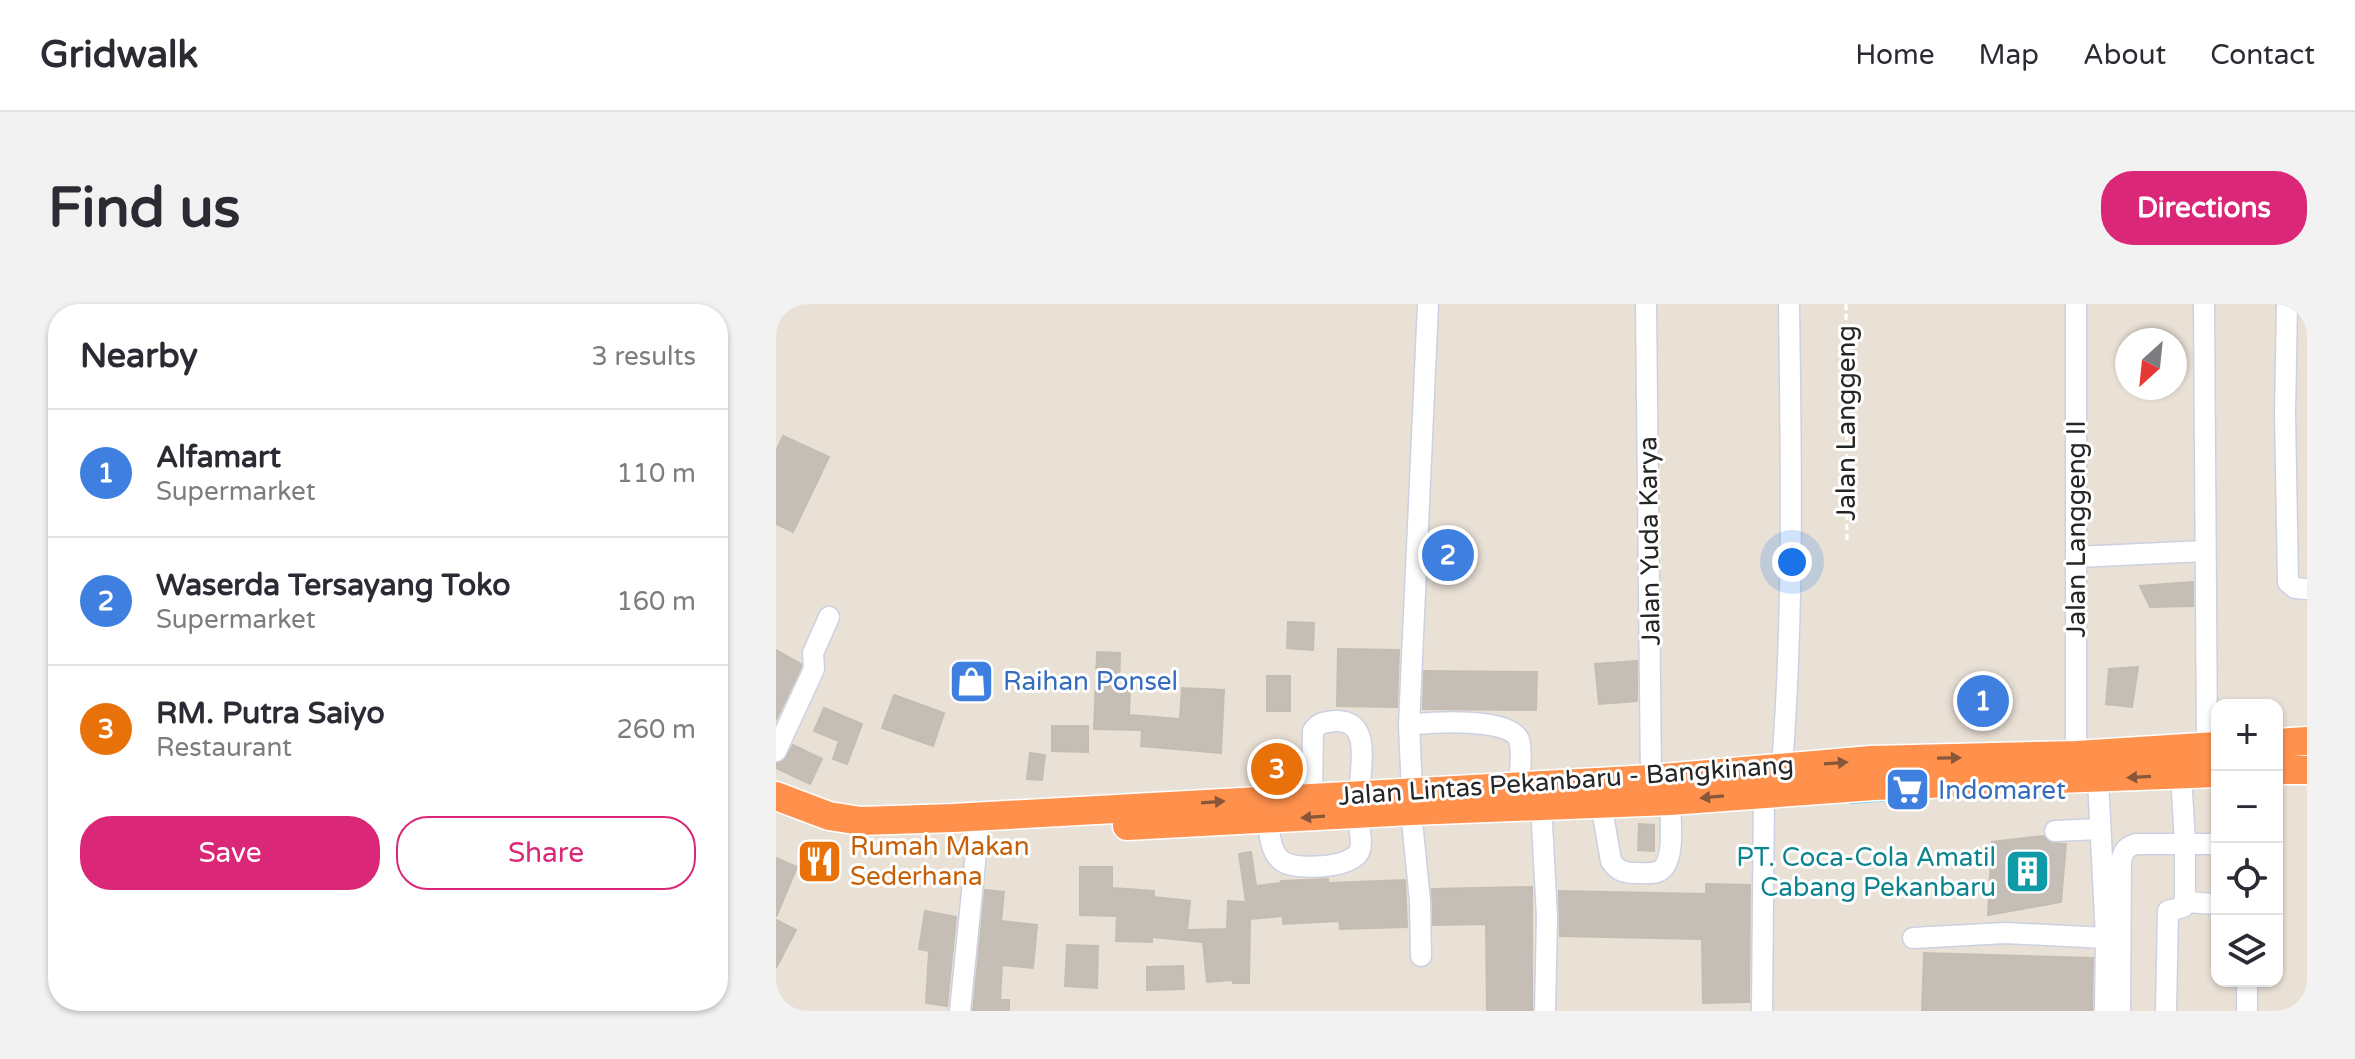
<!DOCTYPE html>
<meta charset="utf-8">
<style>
:root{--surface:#fff;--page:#f2f2f3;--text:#2b2b33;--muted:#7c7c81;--line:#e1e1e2;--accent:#db2777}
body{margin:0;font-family:"Varela Round",sans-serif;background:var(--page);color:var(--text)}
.controls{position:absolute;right:24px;bottom:24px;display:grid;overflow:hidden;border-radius:16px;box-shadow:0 2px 6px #0004}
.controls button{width:72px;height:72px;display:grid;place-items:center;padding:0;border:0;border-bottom:2px solid var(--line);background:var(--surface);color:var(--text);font:40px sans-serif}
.compass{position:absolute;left:1339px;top:24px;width:72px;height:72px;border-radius:50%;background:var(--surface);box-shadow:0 2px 6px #0004;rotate:207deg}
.you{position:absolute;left:1016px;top:258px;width:28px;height:28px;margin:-20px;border:6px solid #fff;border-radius:50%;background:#1a73e8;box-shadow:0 0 0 12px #1a73e833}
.badge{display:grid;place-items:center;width:52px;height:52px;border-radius:50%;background:var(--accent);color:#fff;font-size:26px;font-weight:700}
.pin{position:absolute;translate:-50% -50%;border:4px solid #fff;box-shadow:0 2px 8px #0006}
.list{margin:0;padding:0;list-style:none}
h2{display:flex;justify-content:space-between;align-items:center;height:104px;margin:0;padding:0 32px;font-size:34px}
h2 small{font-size:26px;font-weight:400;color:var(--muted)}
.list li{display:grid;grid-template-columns:52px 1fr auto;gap:24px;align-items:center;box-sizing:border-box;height:128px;padding:0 32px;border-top:2px solid var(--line)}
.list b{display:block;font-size:30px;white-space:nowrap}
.list p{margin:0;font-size:26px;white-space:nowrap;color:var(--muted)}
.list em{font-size:26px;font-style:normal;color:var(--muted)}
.actions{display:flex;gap:16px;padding:24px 32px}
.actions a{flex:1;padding:18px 0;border:2px solid var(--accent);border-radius:32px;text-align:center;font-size:28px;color:var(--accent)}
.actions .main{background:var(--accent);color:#fff}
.icon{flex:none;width:44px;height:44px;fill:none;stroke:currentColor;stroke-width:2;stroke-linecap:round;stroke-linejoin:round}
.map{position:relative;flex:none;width:1531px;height:707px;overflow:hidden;border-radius:32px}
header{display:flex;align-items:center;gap:48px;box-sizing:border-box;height:112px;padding:0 40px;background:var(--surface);border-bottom:2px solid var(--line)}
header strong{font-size:38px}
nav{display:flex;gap:44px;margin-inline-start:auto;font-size:28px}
.intro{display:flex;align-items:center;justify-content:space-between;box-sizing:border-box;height:192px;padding:0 48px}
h1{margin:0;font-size:56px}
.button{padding:20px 36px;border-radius:32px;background:var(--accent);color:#fff;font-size:28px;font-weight:700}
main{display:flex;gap:48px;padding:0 48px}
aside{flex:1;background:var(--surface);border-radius:32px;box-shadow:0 2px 6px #0004}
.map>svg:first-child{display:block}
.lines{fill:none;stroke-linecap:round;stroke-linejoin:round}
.stream{stroke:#62d5f4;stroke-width:4}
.building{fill:#c5beb7;stroke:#c5bdb1;stroke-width:2}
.minor-casing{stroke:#ccd1e1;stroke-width:23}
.highway-casing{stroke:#fff;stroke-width:31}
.path{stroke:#fff;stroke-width:3;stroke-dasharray:6 4;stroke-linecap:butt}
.minor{stroke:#fff;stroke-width:20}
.highway{stroke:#ff914d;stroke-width:28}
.oneway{fill:#885638}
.labels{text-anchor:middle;stroke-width:6;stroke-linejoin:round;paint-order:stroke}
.street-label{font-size:26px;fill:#262626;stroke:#fff}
.shop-label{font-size:26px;fill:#366cbe;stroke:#fff;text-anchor:start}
.food-label{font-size:26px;fill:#c56008;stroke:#fff;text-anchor:start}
.culture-label{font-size:26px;fill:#0d838f;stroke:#fff;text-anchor:end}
</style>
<header>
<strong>Gridwalk</strong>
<nav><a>Home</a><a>Map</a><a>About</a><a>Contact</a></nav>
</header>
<div class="intro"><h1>Find us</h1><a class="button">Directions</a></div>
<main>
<aside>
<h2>Nearby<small>3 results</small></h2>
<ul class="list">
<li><span class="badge" style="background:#3f7fe0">1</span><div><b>Alfamart</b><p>Supermarket</p></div><em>110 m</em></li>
<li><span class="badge" style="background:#3f7fe0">2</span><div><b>Waserda Tersayang Toko</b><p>Supermarket</p></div><em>160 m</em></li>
<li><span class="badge" style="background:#e8710a">3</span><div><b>RM. Putra Saiyo</b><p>Restaurant</p></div><em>260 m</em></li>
</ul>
<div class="actions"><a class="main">Save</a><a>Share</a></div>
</aside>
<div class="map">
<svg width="1531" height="707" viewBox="0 0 1531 707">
<rect width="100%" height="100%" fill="#eae1d6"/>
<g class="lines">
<path class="stream" d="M1075,498l40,-3"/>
</g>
<path class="building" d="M7,132l46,21 -36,75 -17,-8v-73z
M1417,278v24l-43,1 -10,-21z
M512,318l26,1 -1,27 -26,-2z
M562,345l61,1 -2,57 -60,-1z
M0,346l25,14v3l-25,53z
M321,348l23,1 -1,35 11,1 -1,26 51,4 2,-31 42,2 -3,63 -80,-7 1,-16 -48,-1z
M861,357v40l-38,3 -4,-40z
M1362,363l-6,40 -26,-3 3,-35z
M648,367l113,1 -1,38 -113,-1z
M491,372h23v35h-23z
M118,391l50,18 -11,33 -51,-18z
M48,404l38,16 -15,40 -14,-5 6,-18 -25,-10z
M276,422h36v26l-36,-1z
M17,441l29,14 -12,25 -34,-16v-4l8,-3z
M254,449l15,2 -3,25 -15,-1z
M863,520l15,1v26l-16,-1z
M1267,532l7,7 16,1 -5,58 -73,13 4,-73z
M475,548l5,34 25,-3v-2l47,-2v4l77,-3 2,47 -67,2 -1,-8 -56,3v-8l-33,3 -1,64h-16v-3l-26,2 -4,-40 -51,-5v5l-36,-1 1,-25 -37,-1v-48h32v21l42,3v6l36,4 -3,29 40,-1 1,-28 18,1 -7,-48z
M0,554l21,9 -21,50z
M930,580l44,1 -1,117 -46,1 -1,-64 -142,-3 -1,-45 147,3z
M756,583v124h-45l-1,-87 -53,1 -1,-36z
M209,586l19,2 -3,29 36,4 -4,43 -31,-3 -2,35h9v11h-36z
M149,607l31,6 -9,89 -21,-3 3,-52 -10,-2z
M0,616l20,10 -20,38z
M291,641l31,1 -1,42 -32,-2z
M1148,649l169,5 -1,53h-170z
M407,662l1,23 -37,1v-23z"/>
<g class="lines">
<defs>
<path id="minor" d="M870,0l5,475
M1428,0l3,442
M1511,0l-2,109 3,169 7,6 12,1
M1301,253l127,-6
M633,421l19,-421
M0,447l38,-82 -1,-16 16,-36
M1300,451v-451
M1006,462c12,-154 9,-308 7,-462
M1405,471l4,68v59
M636,487l-3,-66c20,-3 102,-8 110,15 4,12 0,31 1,44
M536,492l1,-65c6,-9 12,-9 22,-10 38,-2 25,48 24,74
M825,499l10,58c7,11 14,12 27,12 6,0 13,1 19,-1 20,-7 13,-53 13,-71
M765,501l6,112 -2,94
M635,507l9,90 1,55
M491,516c3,14 3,32 15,41 14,10 68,7 77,-9 5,-10 -1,-27 -2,-38
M1279,527l44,-2
M1137,634l92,-5 101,5 -8,-159
M1471,677v30
M184,707l18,-178
M986,707l2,-218
M1329,707l1,-73
M1344,707l1,-149c2,-11 5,-15 15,-18h81
M1390,707l2,-100 15,-4 2,-5 32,2"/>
<path id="highway" d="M1501,439l30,-2
M1501,466h30
M0,492l53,20 32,5 92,-3 698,-39 220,-19 205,-5 141,-9
M351,522l284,-15 259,-10 204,-15 343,-13"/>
</defs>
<use href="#minor" class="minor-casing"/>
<use href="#highway" class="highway-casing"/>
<path class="path" d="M1070,0l1,238"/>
<use href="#minor" class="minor"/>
<use href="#highway" class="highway"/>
</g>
<defs><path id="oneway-solid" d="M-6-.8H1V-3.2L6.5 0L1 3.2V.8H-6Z" transform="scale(2)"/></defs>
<g class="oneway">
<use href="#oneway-solid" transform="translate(1173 454) rotate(-1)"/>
<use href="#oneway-solid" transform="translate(1060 459) rotate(-4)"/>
<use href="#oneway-solid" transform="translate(1363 473) rotate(177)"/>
<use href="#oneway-solid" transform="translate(936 493) rotate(175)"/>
<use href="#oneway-solid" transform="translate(437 498) rotate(-4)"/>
<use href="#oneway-solid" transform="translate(537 513) rotate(176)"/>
</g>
<defs>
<symbol id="shop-square" viewBox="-11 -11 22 22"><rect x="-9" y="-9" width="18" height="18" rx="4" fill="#3f7fe0" stroke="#fff"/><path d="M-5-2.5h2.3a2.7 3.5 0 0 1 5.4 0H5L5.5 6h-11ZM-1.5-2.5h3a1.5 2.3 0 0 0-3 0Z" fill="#fff"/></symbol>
<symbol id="supermarket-square" viewBox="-11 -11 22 22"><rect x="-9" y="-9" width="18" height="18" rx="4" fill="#3f7fe0" stroke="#fff"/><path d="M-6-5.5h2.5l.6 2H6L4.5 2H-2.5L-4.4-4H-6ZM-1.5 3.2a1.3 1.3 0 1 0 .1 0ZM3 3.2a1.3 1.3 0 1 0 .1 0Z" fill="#fff"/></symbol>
<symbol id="restaurant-square" viewBox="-11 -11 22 22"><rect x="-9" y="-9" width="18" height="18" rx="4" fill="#e8710a" stroke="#fff"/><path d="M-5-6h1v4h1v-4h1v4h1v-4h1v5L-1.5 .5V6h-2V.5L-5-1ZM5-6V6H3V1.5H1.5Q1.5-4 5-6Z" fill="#fff"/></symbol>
<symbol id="building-square" viewBox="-11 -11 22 22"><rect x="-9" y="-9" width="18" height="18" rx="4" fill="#0f9aa8" stroke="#fff"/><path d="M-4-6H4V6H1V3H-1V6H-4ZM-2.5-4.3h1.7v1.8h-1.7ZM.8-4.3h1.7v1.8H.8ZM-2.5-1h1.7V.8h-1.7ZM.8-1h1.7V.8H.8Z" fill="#fff"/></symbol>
</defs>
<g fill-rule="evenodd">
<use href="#shop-square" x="170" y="352" width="51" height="51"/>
<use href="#supermarket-square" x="1106" y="460" width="51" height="51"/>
<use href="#restaurant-square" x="18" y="532" width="51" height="51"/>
<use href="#building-square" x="1226" y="542" width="51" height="51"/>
</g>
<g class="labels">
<g class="street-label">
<text transform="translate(1070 119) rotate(-90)" y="9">Jalan Langgeng</text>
<text transform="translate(1300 225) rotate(-90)" y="9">Jalan Langgeng II</text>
<text transform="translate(873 237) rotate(-91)" y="9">Jalan Yuda Karya</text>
<text transform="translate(790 476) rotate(-4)" y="9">Jalan Lintas Pekanbaru - Bangkinang</text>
</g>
<g class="shop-label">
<text x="227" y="386">Raihan Ponsel</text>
<text x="1162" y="495">Indomaret</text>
</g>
<g class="food-label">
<text x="74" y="551">Rumah Makan<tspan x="74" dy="30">Sederhana</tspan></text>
</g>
<g class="culture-label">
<text x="1220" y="562">PT. Coca-Cola Amatil<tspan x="1220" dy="30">Cabang Pekanbaru</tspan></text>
</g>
</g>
</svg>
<div class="controls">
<button>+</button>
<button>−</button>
<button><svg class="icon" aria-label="locate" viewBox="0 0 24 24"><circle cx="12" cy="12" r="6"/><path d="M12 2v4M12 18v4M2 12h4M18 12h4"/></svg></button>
<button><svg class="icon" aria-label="layers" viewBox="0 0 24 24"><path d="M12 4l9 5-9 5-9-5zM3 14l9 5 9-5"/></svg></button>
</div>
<svg class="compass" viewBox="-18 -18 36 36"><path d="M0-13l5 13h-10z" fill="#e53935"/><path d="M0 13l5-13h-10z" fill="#7c7c81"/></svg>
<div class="you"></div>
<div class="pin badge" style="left:1207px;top:397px;background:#3f7fe0">1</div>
<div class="pin badge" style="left:672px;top:251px;background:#3f7fe0">2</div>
<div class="pin badge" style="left:501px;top:465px;background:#e8710a">3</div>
</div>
</main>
